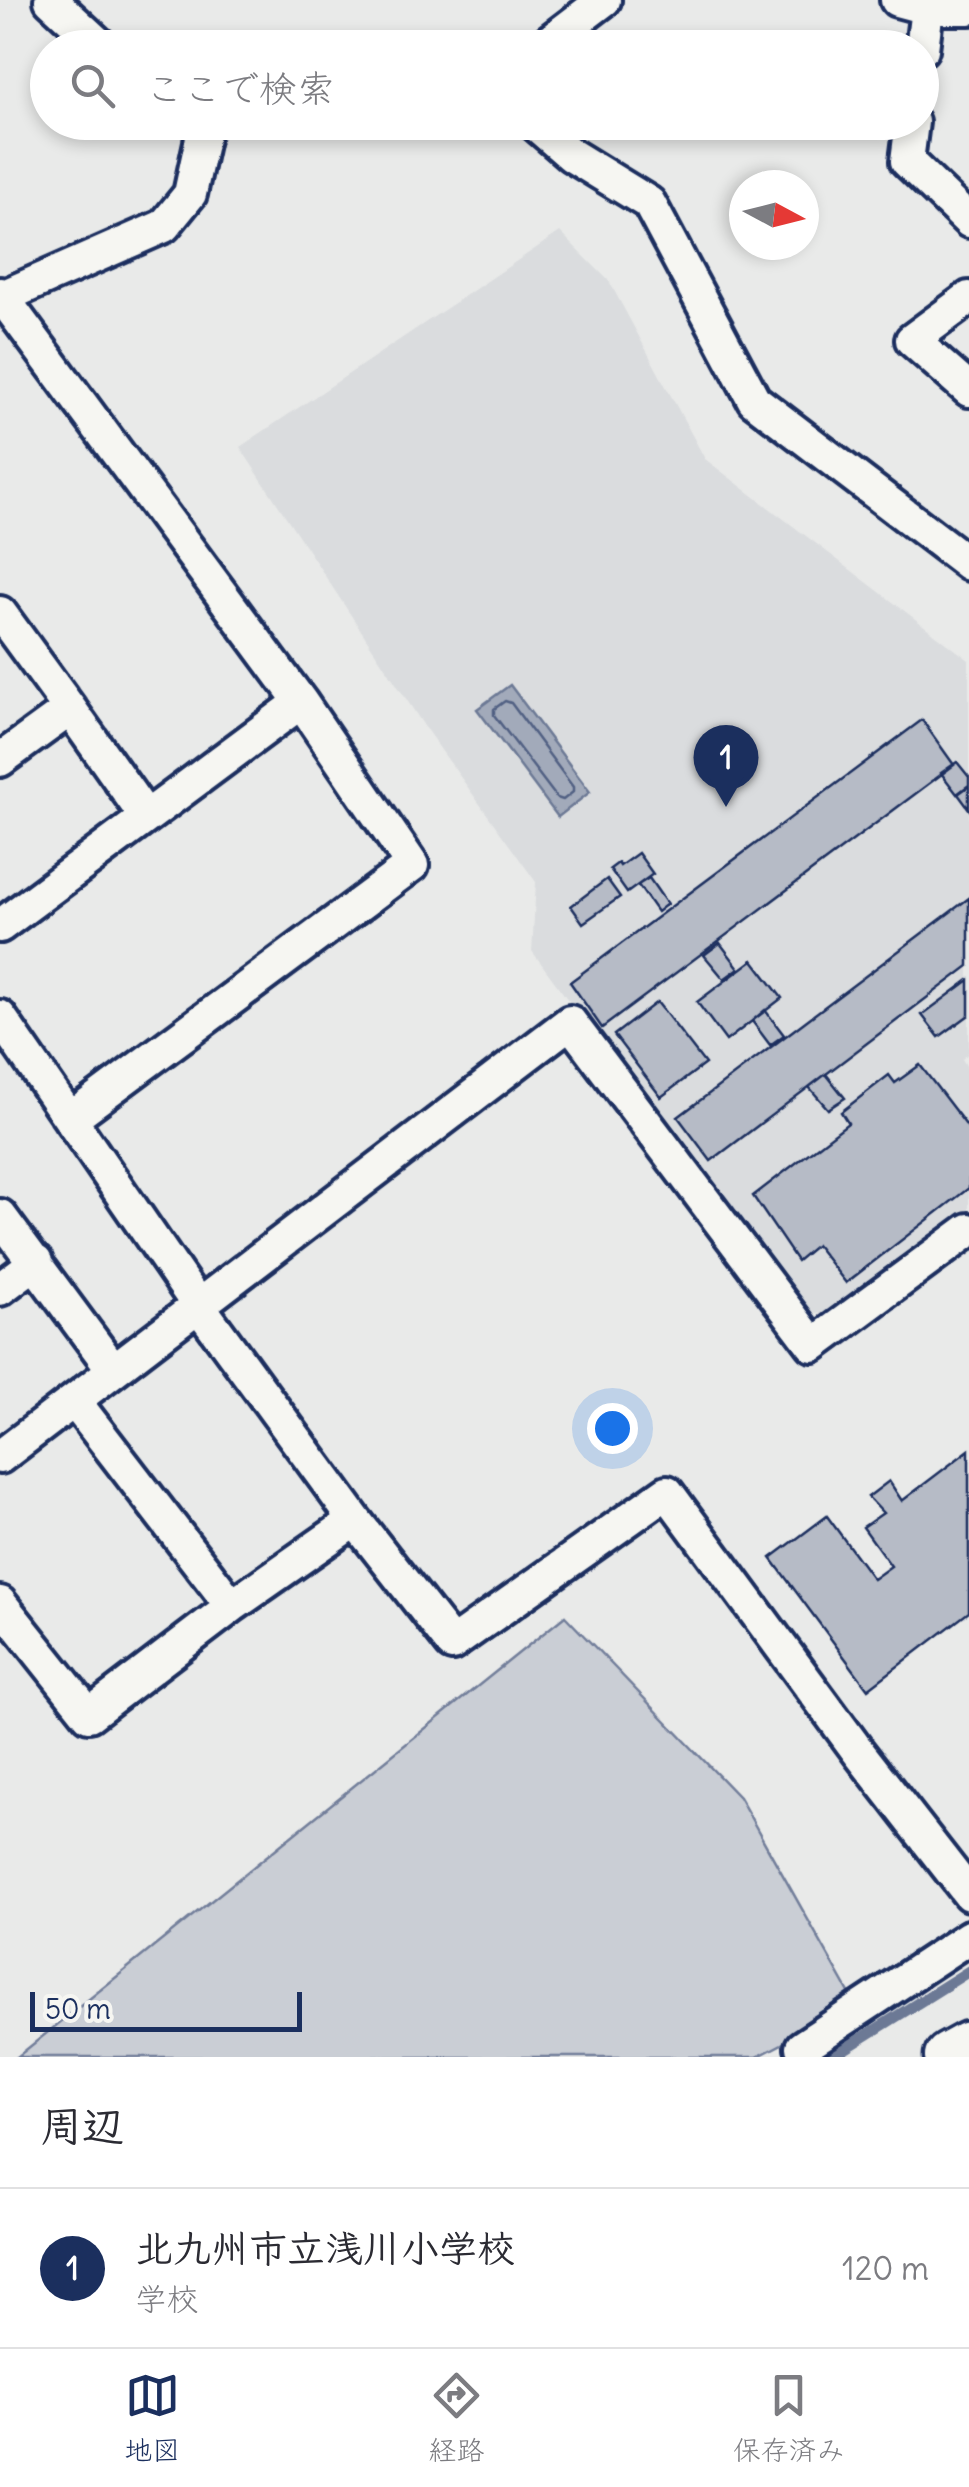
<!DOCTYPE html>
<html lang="ja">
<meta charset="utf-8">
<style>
:root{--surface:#fff;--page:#f2f2f3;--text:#2b2b33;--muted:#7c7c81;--line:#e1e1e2;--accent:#1b2f5e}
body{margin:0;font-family:Delius,"Klee One",sans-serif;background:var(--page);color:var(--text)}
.compass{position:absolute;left:729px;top:170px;width:90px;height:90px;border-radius:50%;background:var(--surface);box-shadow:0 5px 15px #0003;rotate:97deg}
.scale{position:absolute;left:30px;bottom:25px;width:272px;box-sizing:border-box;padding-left:10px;border:5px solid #1b2f5e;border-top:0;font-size:28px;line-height:35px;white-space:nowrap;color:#1b2f5e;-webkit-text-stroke:8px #f6f6f2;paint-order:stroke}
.you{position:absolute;left:612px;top:1428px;width:35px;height:35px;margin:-25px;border:8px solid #fff;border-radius:50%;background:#1a73e8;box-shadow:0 0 0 15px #1a73e833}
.badge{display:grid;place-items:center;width:65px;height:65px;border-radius:50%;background:var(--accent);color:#fff;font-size:32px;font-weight:700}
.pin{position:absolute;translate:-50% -82px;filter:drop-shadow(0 2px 5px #0008)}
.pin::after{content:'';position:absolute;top:52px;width:35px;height:30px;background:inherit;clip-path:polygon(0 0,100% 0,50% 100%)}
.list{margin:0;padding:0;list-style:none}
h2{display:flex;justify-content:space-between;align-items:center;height:130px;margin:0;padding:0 40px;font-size:42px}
h2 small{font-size:32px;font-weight:400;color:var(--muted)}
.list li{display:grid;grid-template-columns:65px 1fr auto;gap:30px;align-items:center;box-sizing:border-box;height:160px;padding:0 40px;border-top:2px solid var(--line)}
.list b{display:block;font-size:38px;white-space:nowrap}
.list p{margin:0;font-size:32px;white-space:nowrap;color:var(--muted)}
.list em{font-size:32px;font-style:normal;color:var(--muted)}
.icon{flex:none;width:55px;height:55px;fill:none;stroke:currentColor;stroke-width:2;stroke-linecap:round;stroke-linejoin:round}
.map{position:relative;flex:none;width:969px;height:2057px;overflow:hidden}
.search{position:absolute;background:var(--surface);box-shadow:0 5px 15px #0003;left:30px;right:30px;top:30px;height:110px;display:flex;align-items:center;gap:25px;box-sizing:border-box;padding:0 35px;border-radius:55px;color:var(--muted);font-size:38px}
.sheet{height:290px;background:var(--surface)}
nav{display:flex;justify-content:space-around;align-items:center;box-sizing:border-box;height:140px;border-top:2px solid var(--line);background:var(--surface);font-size:28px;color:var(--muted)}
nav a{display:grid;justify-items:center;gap:5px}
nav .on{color:var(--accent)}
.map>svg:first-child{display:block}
.built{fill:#dadcde}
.green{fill:#caced5;stroke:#727e9a;stroke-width:2.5}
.water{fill:#a2aaba;stroke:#6c7995;stroke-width:2.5}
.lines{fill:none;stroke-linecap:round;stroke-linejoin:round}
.shore{stroke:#516083;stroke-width:2.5}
.stream{stroke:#6c7995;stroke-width:11}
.building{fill:#b6bbc6;stroke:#1b2f5e;stroke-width:2.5}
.street-casing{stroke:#1b2f5e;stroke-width:40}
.secondary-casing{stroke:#1b2f5e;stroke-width:55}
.street{stroke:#f6f6f2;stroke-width:32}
.secondary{stroke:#f6f6f2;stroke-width:48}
</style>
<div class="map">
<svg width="969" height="2057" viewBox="0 0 969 2057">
<rect width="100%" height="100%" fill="#e9eae9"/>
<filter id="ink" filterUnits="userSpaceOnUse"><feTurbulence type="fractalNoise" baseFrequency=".01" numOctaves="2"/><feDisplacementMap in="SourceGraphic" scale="20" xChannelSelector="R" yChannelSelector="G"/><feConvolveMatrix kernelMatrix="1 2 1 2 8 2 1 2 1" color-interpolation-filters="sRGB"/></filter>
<g filter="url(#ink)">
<path class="built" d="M560,232l49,49 96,178 264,201v393l-7,6 7,11v145l-137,103 -39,-13 -261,-354 4,-69 -108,-150 -188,-285z"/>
<path class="green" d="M565,1616l174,181 117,208 -99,52h-740z"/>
<path class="water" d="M510,685l80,107 -32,25 -81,-108z"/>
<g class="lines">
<path class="shore" d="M505,701l6,2 62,84v5l-10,8 -6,-2 -63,-83v-6z"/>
<path class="stream" d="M832,2057l137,-86"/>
</g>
<path class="building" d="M922,720l32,45 -352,263 -32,-46z
M957,762l12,15v8l-12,9 -16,-21z
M969,786v23l-11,-15z
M638,853l15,21 -26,19 -17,-24 8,-6 2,3z
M649,878l18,26 -10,8 -19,-27z
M607,879l13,18 -37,26 -12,-17z
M969,898v68l-258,195 -33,-44z
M720,943l19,25 -15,11 -20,-24z
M753,960l29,38 -56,43 -29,-39z
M969,980v35l-30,22 -17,-22z
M657,1002l48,62 -44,33 -47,-62z
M765,1010l19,25 -14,10 -18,-24z
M920,1065l49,64v59l-123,95 -30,-38 -19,16 -44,-65 95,-73 -7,-11 48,-37 6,8z
M826,1074l19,24 -17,11 -19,-22z
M969,1450v162l-101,77 -97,-131 56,-42 46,63 18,-13 -28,-39 20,-14 -15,-16 21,-16 13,20z"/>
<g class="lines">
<defs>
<path id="street" d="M51,0l52,48
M897,0l30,8h42
M541,48l63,-48
M922,49l5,-41
M533,122l38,33 78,48 105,197 215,164
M912,122l-5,39 62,60
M0,294l301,408 -301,224
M0,298l164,-72 26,-32 15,-70
M969,298l-57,42 57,50
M0,613l70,96 -70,51
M70,709l76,108
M0,1017l198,288 157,215 -123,86 -143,109 -89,-112
M70,1119l342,-254 -111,-163
M0,1216l113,153
M0,1289l36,-27
M75,1402l157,204
M0,1457l570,-435 243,323 156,-115
M355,1520l97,124 215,-152 193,262 109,140
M802,2047l167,-110"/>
<path id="secondary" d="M949,2057l20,-11"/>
</defs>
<use href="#street" class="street-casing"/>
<use href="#secondary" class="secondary-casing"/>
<use href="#street" class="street"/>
<use href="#secondary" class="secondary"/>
</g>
</g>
</svg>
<svg class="compass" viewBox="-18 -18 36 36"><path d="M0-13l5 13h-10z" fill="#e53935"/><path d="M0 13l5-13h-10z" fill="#7c7c81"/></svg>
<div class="scale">50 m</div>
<div class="you"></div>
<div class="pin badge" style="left:726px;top:807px">1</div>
<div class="search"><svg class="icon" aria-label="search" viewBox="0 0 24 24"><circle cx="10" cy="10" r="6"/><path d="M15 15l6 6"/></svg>ここで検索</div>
</div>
<section class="sheet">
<h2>周辺<small></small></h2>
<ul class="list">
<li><span class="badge">1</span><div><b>北九州市立浅川小学校</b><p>学校</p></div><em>120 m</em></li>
</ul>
</section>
<nav>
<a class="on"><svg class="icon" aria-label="map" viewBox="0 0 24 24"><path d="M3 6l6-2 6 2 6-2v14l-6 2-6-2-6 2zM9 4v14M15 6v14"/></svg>地図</a>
<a><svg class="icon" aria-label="directions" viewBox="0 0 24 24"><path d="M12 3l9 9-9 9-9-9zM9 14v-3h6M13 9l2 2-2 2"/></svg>経路</a>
<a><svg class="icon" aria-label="saved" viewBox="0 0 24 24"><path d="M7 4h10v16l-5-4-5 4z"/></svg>保存済み</a>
</nav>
